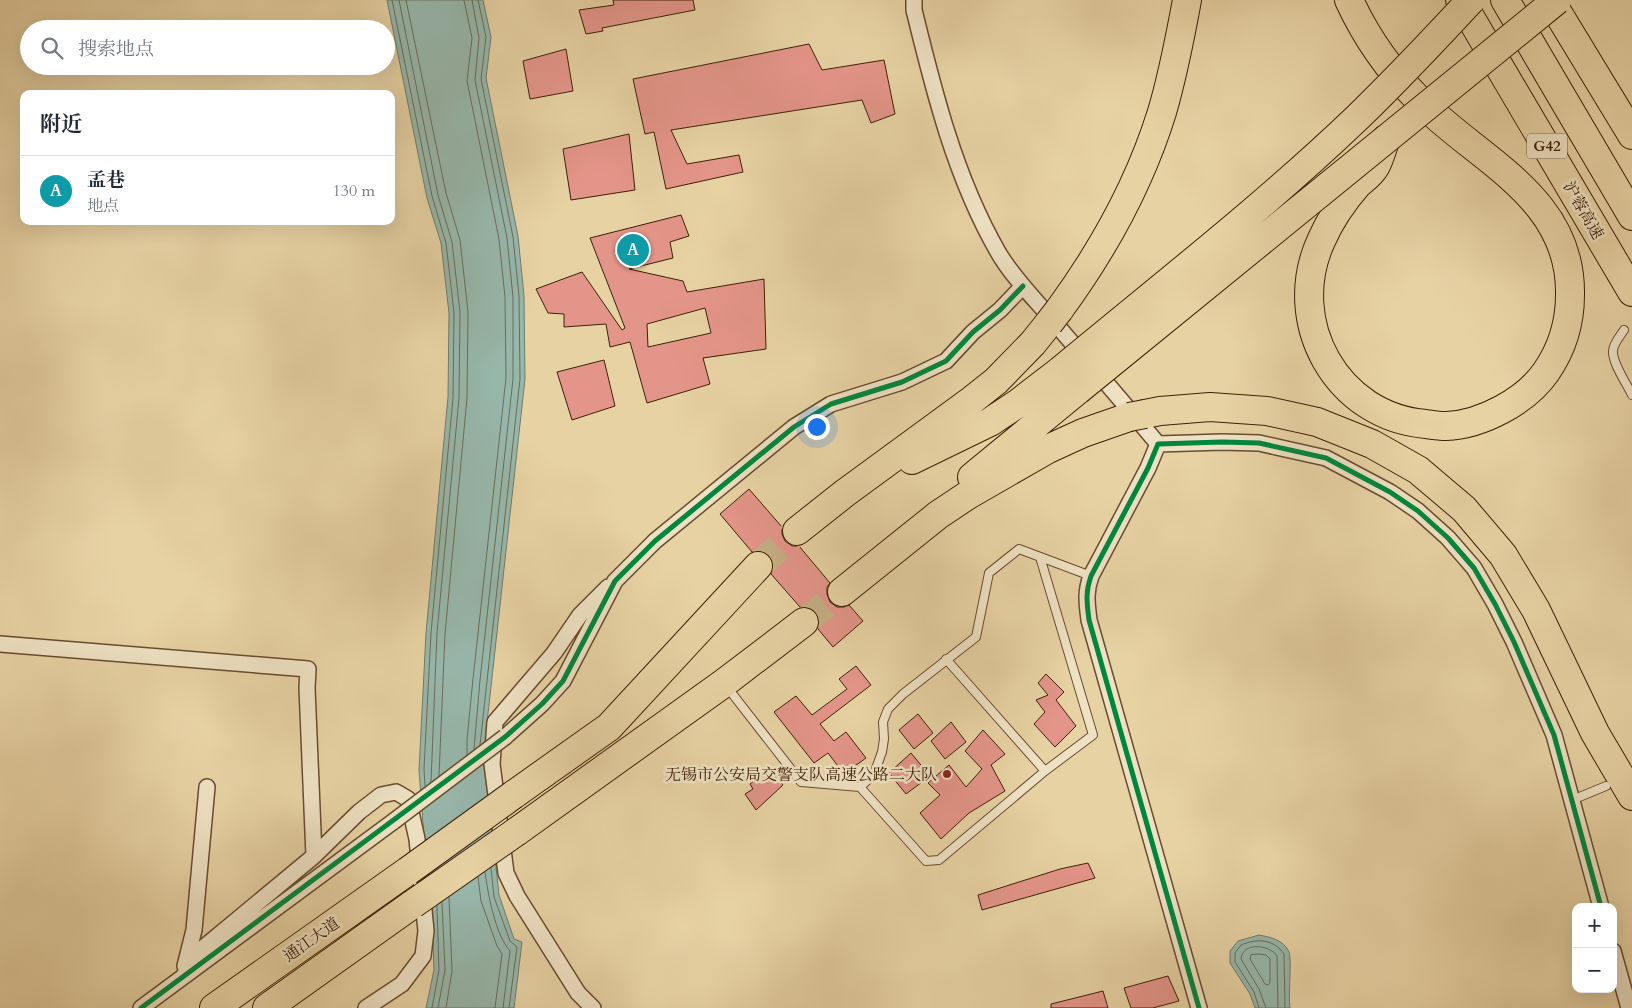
<!DOCTYPE html>
<html lang="zh">
<meta charset="utf-8">
<style>
:root{--surface:#fff;--page:#f6f6f7;--text:#1f2937;--muted:#747a83;--line:#e0e1e3;--accent:#ea580c}
body{margin:0;font-family:Cardo,"Noto Serif SC",serif;background:var(--page);color:var(--text)}
.controls{position:absolute;right:15px;bottom:15px;display:grid;overflow:hidden;border-radius:10px;box-shadow:0 5px 20px #0002}
.controls button{width:45px;height:45px;display:grid;place-items:center;padding:0;border:0;border-bottom:1px solid var(--line);background:var(--surface);color:var(--text);font:25px sans-serif}
.you{position:absolute;left:816px;top:426px;width:18px;height:18px;margin:-12px;border:4px solid #fff;border-radius:50%;background:#1a73e8;box-shadow:0 0 0 8px #1a73e833}
.badge{display:grid;place-items:center;width:32px;height:32px;border-radius:50%;background:var(--accent);color:#fff;font-size:16px;font-weight:700}
.pin{position:absolute;translate:-50% -50%;border:2px solid #fff;box-shadow:0 1px 5px #0006}
.list{margin:0;padding:0;list-style:none}
h2{display:flex;justify-content:space-between;align-items:center;height:65px;margin:0;padding:0 20px;font-size:21px}
h2 small{font-size:16px;font-weight:400;color:var(--muted)}
.list li{display:grid;grid-template-columns:32px 1fr auto;gap:15px;align-items:center;box-sizing:border-box;height:70px;padding:0 20px;border-top:1px solid var(--line)}
.list b{display:block;font-size:19px;white-space:nowrap}
.list p{margin:0;font-size:16px;white-space:nowrap;color:var(--muted)}
.list em{font-size:16px;font-style:normal;color:var(--muted)}
.icon{flex:none;width:28px;height:28px;fill:none;stroke:currentColor;stroke-width:2;stroke-linecap:round;stroke-linejoin:round}
.map{position:relative;flex:none;width:1632px;height:1008px;overflow:hidden}
.search{position:absolute;background:var(--surface);box-shadow:0 5px 20px #0002;left:20px;top:20px;width:375px;height:55px;display:flex;align-items:center;gap:12px;box-sizing:border-box;padding:0 18px;border-radius:28px;color:var(--muted);font-size:19px}
.panel{position:absolute;background:var(--surface);box-shadow:0 5px 20px #0002;left:20px;top:90px;width:375px;height:135px;border-radius:10px}
.map>svg:first-child{display:block}
.water{fill:#97b7ab;stroke:#737b69}
.lines{fill:none;stroke-linecap:round;stroke-linejoin:round}
.shore{stroke:#6a6c58;stroke-width:1}
.building{fill:#e49589;stroke:#3e2006;fill-rule:evenodd}
.highway-tunnel{stroke:#c5ae84;stroke-width:28;stroke-dasharray:28 14;stroke-linecap:butt}
.lane-casing{stroke:#684c2e;stroke-width:10}
.street-casing{stroke:#684c2e;stroke-width:18}
.highway-casing{stroke:#3e2006;stroke-width:30}
.lane{stroke:#efe2c4;stroke-width:8}
.street{stroke:#efe2c4;stroke-width:15}
.highway{stroke:#e7d2a4;stroke-width:28}
.street-bridge-casing{stroke:#684c2e;stroke-width:18;stroke-linecap:butt}
.highway-bridge-casing{stroke:#3e2006;stroke-width:30;stroke-linecap:butt}
.street-bridge{stroke:#efe2c4;stroke-width:15}
.highway-bridge{stroke:#e7d2a4;stroke-width:28}
.cycleway-casing{stroke:#efe2c4;stroke-width:8}
.cycleway{stroke:#00873e;stroke-width:5}
.poi-dot{fill:#8f2418;stroke:#efe2c4;stroke-width:2}
.labels{text-anchor:middle;stroke-width:5;stroke-linejoin:round;paint-order:stroke}
.shield{fill:#efe2c4;stroke:#735a3f;stroke-width:1}
.shield-label{font-size:15px;font-weight:bold;fill:#3e2006}
.street-label{font-size:16px;fill:#3e2006;stroke:#efe2c4}
.poi-label{font-size:16px;fill:#3e2006;stroke:#efe2c4;text-anchor:end}
</style>
<div class="map">
<svg width="1632" height="1008" viewBox="0 0 1632 1008">
<rect width="100%" height="100%" fill="#e7d2a4"/>
<filter id="stains"><feTurbulence type="fractalNoise" baseFrequency=".004" numOctaves="4"/><feColorMatrix values="0 0 0 0 .2 0 0 0 0 .09 0 0 0 0 .02 0 0 0 .5 -.17"/></filter>
<radialGradient id="worn" r=".72"><stop offset=".6" stop-color="#630" stop-opacity="0"/><stop offset="1" stop-color="#630" stop-opacity=".3"/></radialGradient>
<path class="water" d="M387,0h96l8,37 -5,41 32,158 6,60 1,83 -40,362 1,34 13,120 15,44 8,3 -8,66h-88l8,-38 -2,-58 -9,-88 -4,-54 7,-137 22,-236 1,-84 -8,-70 -14,-45z
M1259,935c11,2 25,5 30,17 3,8 -1,43 1,56h-35l-5,-14 -20,-31v-12l8,-10z"/>
<g class="lines">
<path class="shore" d="M392,0l40,196 14,47 8,70 -1,85 -22,235 -7,136 1,17
M399,0l39,195 14,47 8,70 -1,86 -22,235 -6,149
M406,0l40,193 14,47 8,72 -1,86 -22,236 -6,142
M464,0l8,38 -5,43 32,158 6,58 1,81 -33,301 -6,60v16
M472,0l7,38 -4,42 32,158 6,59v82l-33,301 -6,69
M478,0l8,37 -5,42 32,158 6,59 1,83 -40,366
M491,868l3,29 16,44 7,6 -8,61
M485,872c3,22 10,62 25,79l-7,57
M478,877l3,24 16,45 5,8 -7,54
M1259,954l7,1 4,4v24l-2,2 -3,-1 -15,-25 1,-4z
M432,1008l7,-38 -2,-64
M438,1008l7,-38 -3,-68
M446,1008l6,-37 -3,-74
M1259,1008l-5,-16 -19,-30v-9l6,-8c16,-7 33,-6 43,9l1,54
M1266,1008l-7,-19 -18,-30c1,-17 28,-15 36,-3l1,52"/>
</g>
<path class="building" d="M613,0h80l2,10 -93,18 1,3 -17,3 -7,-24 35,-5z
M809,44l13,26 62,-10 11,54 -24,9 -9,-23 -191,30 16,34 52,-9 4,17 -77,17 -12,-57 -9,2 -12,-55z
M566,49l7,42 -43,8 -7,-38z
M629,134l6,56 -64,10 -8,-51z
M681,215l8,21 -19,6 3,16 -44,11 54,12 4,11 77,-13 2,70 -63,9 7,26 -63,19 -17,-61 -20,5 -4,-23 -42,3v-13l-16,-1 -12,-24 46,-17 40,58 3,-2 -35,-90zM705,308l6,25 -63,14 -1,-23z
M604,360l11,46 -43,14 -15,-48z
M749,489l33,38v7l3,7 7,5h7l31,37 -3,4v7l3,8 7,5h7l5,-2 14,16 -30,26 -15,-18 2,-9 -4,-8 -6,-5h-10l-29,-33 2,-5v-7l-4,-7 -8,-4 -9,1 -32,-38z
M856,666l15,19 -51,39 14,17 12,-9 20,26 -22,16 -16,-21 -14,10 -40,-51 22,-16 16,19 35,-26 -8,-10z
M1046,674l18,18 -8,8 20,26 -21,21 -21,-23 11,-12 -9,-12 12,-5 -10,-12z
M918,714l15,19 -19,16 -15,-19z
M951,722l15,20 -21,17 -14,-18z
M983,730l22,24 -14,11 14,26 -36,22 -28,26 -21,-26 20,-18 -12,-12 21,-18 17,22 16,-18 -17,-18z
M911,753l19,23 -24,18 -17,-21z
M768,769l15,16 -27,25 -11,-16 8,-5 -3,-5z
M1088,863l7,15 -113,32 -4,-15 82,-26z
M1168,976l11,25 -26,7h-22l-7,-20z
M1103,991l5,17h-57v-4z"/>
<g class="lines">
<path class="highway-tunnel" d="M758,566l39,-35
M804,622l38,-30"/>
<defs>
<path id="lane" d="M1624,330c-4,6 -11,14 -11,21 -1,12 14,33 19,44
M946,659l99,112 48,-36 -53,-178
M727,687l74,95 59,5 66,74 13,-1 106,-89
M860,787l14,-13 8,-22 2,-13 -1,-17 5,-13 15,-15 73,-57 13,-64 30,-24 72,27
M1572,800l34,-14"/>
<path id="street" d="M914,0v10c20,82 41,167 84,242 15,26 38,48 57,71 34,40 69,80 103,121
M0,644l308,25 -1,19 7,168
M505,737l37,-33 21,-23 52,-100 40,-40 139,-114 37,-23 71,-22 44,-21 27,-29 27,-22 23,-24
M1613,951l16,57
M185,966l9,-36 13,-143
M183,977l14,-24 117,-97 45,-44 22,-17 15,-3 12,7 9,40 9,92 -3,25 -21,28 -36,24
M141,1008l253,-187
M593,1008l-15,-15 -61,-97 -11,-23 -14,-109 3,-42 59,-69 26,-38 28,-28
M1199,1008l-110,-388c-2,-17 -4,-27 2,-44l57,-108 10,-24 64,-2 37,1 67,15 64,34 28,19 30,27 26,30 21,36 19,38 40,93 47,172"/>
<path id="highway" d="M1349,0c17,37 40,70 69,99 59,61 154,97 152,196 0,28 -8,54 -24,77 -20,29 -65,53 -100,54 -7,0 -13,-1 -20,-2 -89,-7 -142,-102 -105,-183 9,-21 22,-40 37,-57 6,-5 14,-11 17,-17 5,-8 7,-19 11,-28
M1460,0l172,292
M1505,0l127,216
M1550,0l82,135
M1059,310c44,-60 81,-127 103,-198 11,-37 18,-74 25,-112
M1145,414l15,-3 50,-4 57,4 50,11 55,22 46,26 46,39 39,46 33,55 59,123 37,63
M912,460l78,-38 27,-18 44,-34
M972,477l106,-87
M797,531l48,-38 127,-93 24,-19 37,-38 16,-20
M842,592l96,-77 30,-20 80,-46 35,-16 46,-16
M513,795l96,-68 149,-161
M516,832l208,-149 80,-61
M214,1008l194,-137
M267,1008l146,-104"/>
</defs>
<use href="#lane" class="lane-casing"/>
<use href="#street" class="street-casing"/>
<use href="#highway" class="highway-casing"/>
<use href="#lane" class="lane"/>
<use href="#street" class="street"/>
<use href="#highway" class="highway"/>
<defs>
<path id="street-bridge" d="M394,821l111,-84"/>
<path id="highway-bridge" d="M1049,323l10,-13
M1061,370c100,-83 203,-163 297,-253 39,-38 76,-77 113,-117
M1078,390l479,-390
M1129,417l16,-3
M408,871l105,-76
M413,904l103,-72"/>
</defs>
<use href="#street-bridge" class="street-bridge-casing"/>
<use href="#highway-bridge" class="highway-bridge-casing"/>
<use href="#street-bridge" class="street-bridge"/>
<use href="#highway-bridge" class="highway-bridge"/>
<defs>
<path id="cycleway" d="M141,1008l364,-271 37,-33 21,-23 52,-100 40,-40 139,-114 37,-23 71,-22 44,-21 27,-29 27,-22 23,-24
M1199,1008l-110,-388c-2,-17 -4,-27 2,-44l57,-108 10,-24 64,-2 37,1 67,15 64,34 28,19 30,27 26,30 21,36 19,38 40,93 47,172"/>
</defs>
<use href="#cycleway" class="cycleway-casing"/>
<use href="#cycleway" class="cycleway"/>
</g>
<circle class="poi-dot" cx="947" cy="774" r="5"/>
<g class="labels">
<rect class="shield" x="1527" y="133.5" width="40" height="25" rx="4"/>
<g class="shield-label">
<text x="1547" y="151">G42</text>
</g>
<g class="street-label">
<text transform="translate(1584 210) rotate(60)" y="6">沪蓉高速</text>
<text transform="translate(311 939) rotate(-35)" y="6">通江大道</text>
</g>
<g class="poi-label">
<text x="937" y="780">无锡市公安局交警支队高速公路二大队</text>
</g>
</g>
<rect width="100%" height="100%" filter="url(#stains)"/>
<rect width="100%" height="100%" fill="url(#worn)"/>
</svg>
<div class="controls">
<button>+</button>
<button>−</button>
</div>
<div class="you"></div>
<div class="pin badge" style="left:633px;top:250px;background:#0f9aa8">A</div>
<div class="search"><svg class="icon" aria-label="search" viewBox="0 0 24 24"><circle cx="10" cy="10" r="6"/><path d="M15 15l6 6"/></svg>搜索地点</div>
<section class="panel">
<h2>附近<small></small></h2>
<ul class="list">
<li><span class="badge" style="background:#0f9aa8">A</span><div><b>孟巷</b><p>地点</p></div><em>130 m</em></li>
</ul>
</section>
</div>
